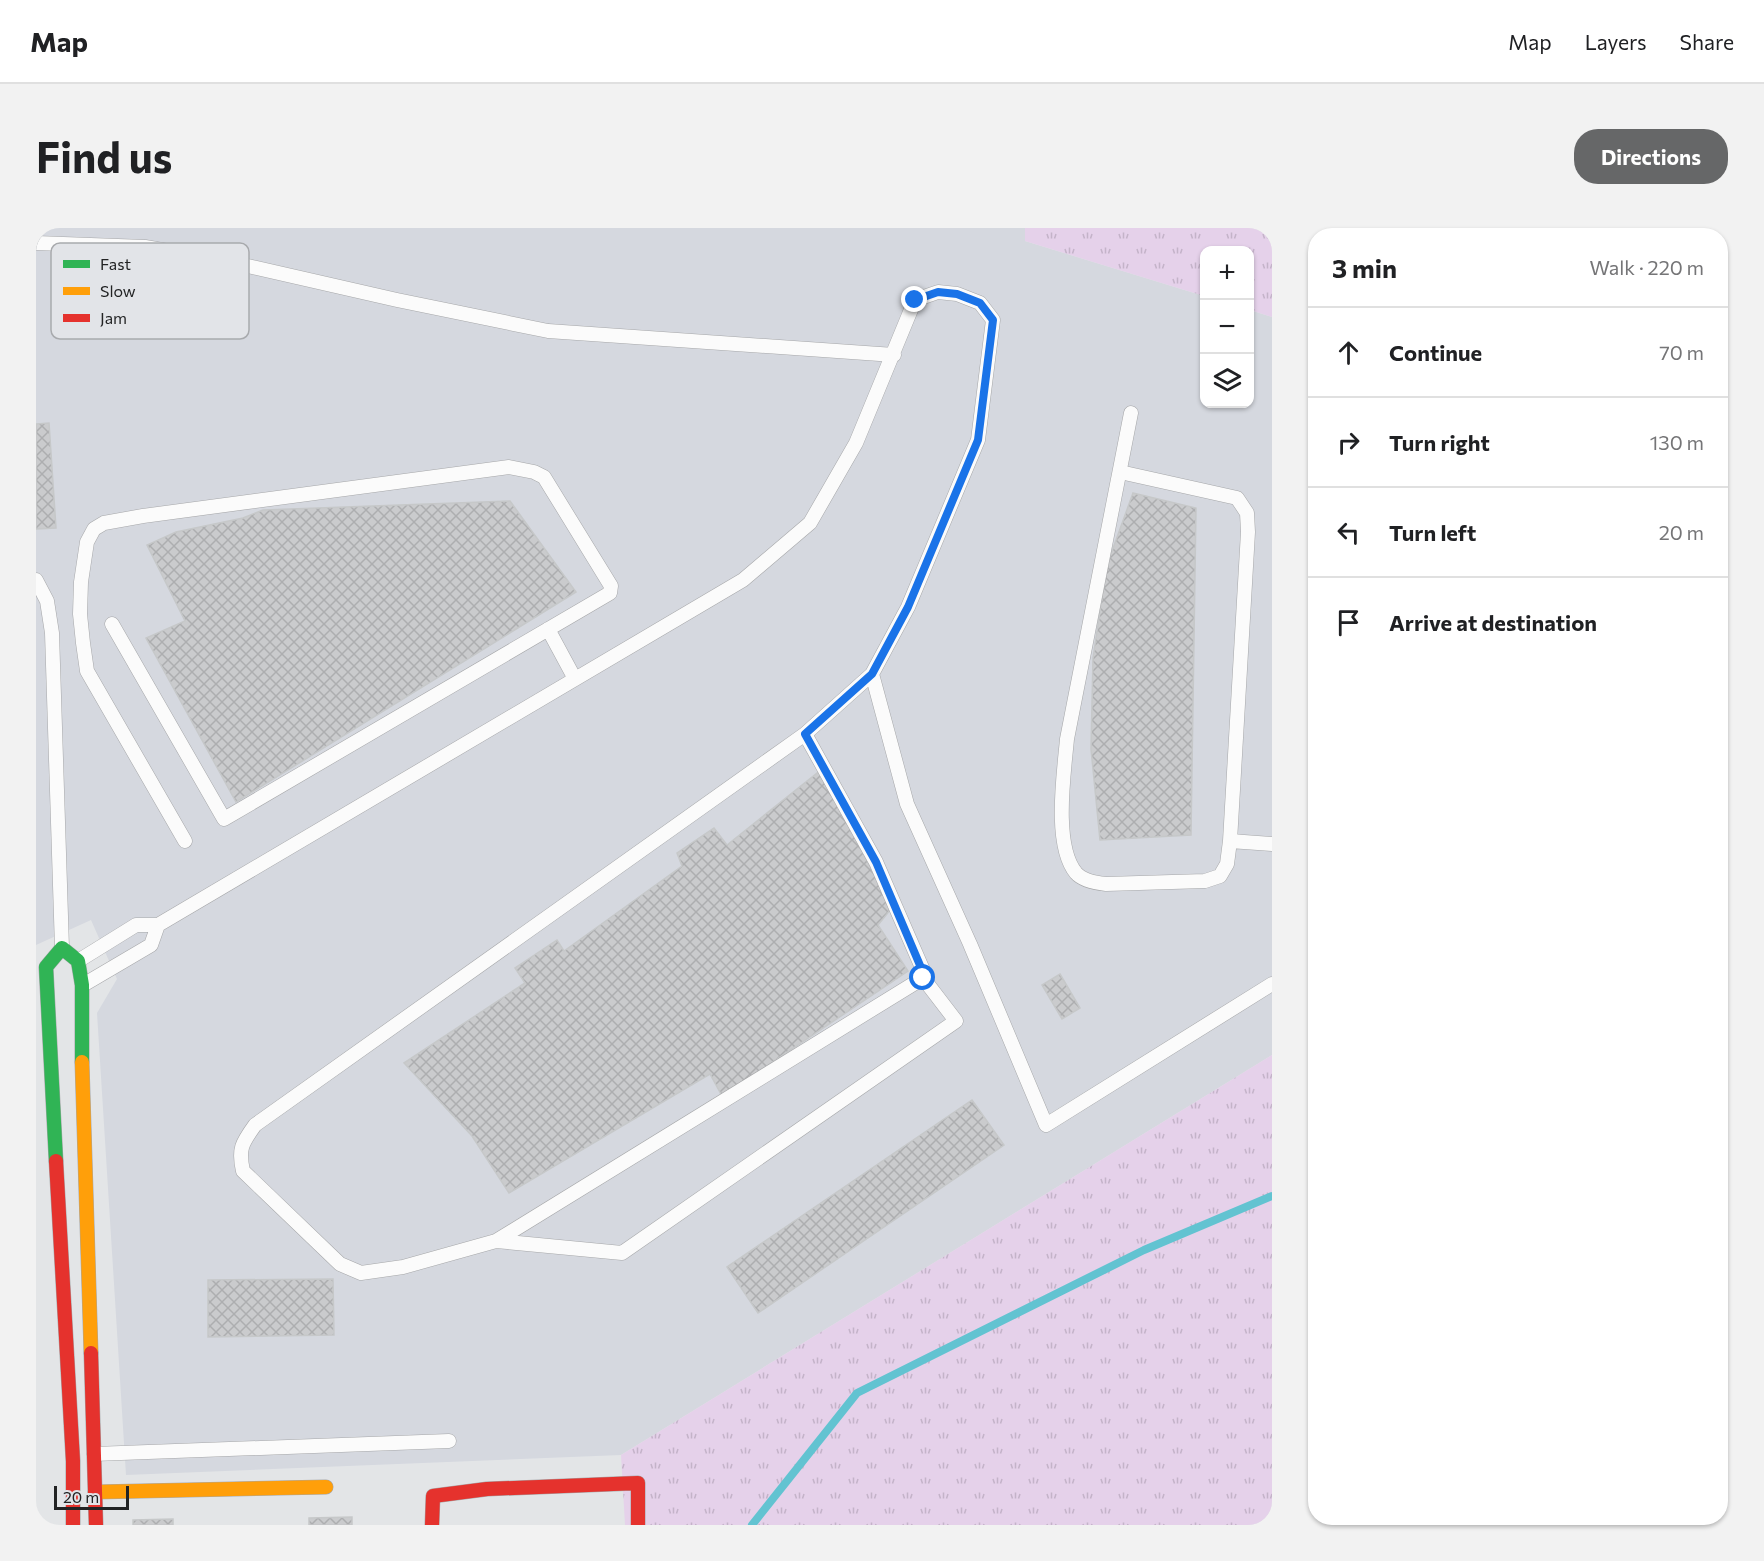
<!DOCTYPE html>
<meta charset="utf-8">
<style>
:root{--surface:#fff;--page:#f2f2f2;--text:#202124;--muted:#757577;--line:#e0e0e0;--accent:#666768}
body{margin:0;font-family:Commissioner,sans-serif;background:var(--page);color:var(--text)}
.controls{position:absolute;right:18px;top:18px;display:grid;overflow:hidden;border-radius:12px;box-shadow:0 2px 4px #0004}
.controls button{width:54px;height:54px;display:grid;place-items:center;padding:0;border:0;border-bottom:2px solid var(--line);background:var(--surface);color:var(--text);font:30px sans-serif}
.scale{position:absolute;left:18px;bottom:15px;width:75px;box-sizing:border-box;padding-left:6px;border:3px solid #222324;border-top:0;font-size:16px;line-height:21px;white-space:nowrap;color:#222324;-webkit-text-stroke:4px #e2e4e8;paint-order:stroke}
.stop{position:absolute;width:18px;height:18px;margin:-14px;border:4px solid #1a73e8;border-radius:50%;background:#fff}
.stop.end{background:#1a73e8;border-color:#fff;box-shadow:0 2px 6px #0008}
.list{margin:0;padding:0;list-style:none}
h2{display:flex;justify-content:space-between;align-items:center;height:78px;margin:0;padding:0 24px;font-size:26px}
h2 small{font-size:20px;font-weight:400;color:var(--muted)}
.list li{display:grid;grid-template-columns:39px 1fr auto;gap:18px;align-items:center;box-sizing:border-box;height:90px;padding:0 24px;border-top:2px solid var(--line)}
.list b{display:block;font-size:22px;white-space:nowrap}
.list em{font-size:20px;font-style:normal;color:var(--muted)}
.icon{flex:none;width:33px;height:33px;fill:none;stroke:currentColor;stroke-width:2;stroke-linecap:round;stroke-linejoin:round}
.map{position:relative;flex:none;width:1236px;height:1297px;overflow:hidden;border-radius:24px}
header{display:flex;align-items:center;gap:36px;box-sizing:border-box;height:84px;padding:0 30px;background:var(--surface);border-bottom:2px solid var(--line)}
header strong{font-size:28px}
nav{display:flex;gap:33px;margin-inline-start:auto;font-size:21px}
.intro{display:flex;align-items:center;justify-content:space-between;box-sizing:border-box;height:144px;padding:0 36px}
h1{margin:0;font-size:42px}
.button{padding:15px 27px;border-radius:24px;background:var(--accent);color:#fff;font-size:21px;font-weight:700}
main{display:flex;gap:36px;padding:0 36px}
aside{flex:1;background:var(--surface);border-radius:24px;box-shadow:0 2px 4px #0004}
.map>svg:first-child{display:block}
.built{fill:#d5d8df}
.grass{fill:url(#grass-tufts)}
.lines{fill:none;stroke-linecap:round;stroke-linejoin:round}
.stream{stroke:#62c3d1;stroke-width:8}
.building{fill:url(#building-cross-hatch);stroke:#c6c8c9;stroke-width:1.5}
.lane-casing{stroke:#a6a7a9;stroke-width:15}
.fast-casing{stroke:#a6a7a9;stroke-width:15}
.slow-casing{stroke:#a6a7a9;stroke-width:15}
.jam-casing{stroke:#a6a7a9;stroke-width:15}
.lane{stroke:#fbfbfb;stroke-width:14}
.fast{stroke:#30b455;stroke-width:14}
.slow{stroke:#ff9f0a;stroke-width:14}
.jam{stroke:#e5322d;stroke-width:14}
.route{stroke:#1a73e8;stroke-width:8}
.key{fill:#e2e4e8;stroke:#a8aaad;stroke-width:1.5}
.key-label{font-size:16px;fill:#222324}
</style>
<header>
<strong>Map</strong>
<nav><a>Map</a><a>Layers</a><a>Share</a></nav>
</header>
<div class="intro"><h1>Find us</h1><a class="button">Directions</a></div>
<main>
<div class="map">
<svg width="1236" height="1297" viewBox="0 0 1236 1297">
<defs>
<pattern id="grass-tufts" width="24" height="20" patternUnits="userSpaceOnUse" patternTransform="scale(1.5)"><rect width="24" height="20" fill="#e5d1ea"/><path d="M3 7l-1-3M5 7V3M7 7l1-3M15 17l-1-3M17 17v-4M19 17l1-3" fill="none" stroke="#c4b3c9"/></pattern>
<pattern id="building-cross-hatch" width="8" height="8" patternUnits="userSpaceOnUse" patternTransform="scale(1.5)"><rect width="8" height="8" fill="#cacbcd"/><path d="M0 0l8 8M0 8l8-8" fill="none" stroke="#adaeb0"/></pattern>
</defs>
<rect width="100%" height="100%" fill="#e3e5e7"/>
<path class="built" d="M0,0h989v13l179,55v108h46v-94l22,7v738l-651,400 -495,20 -29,-462 20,-34 -26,-59 -55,25z"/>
<path class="grass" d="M989,0h247v89l-22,-7v-60h-46v46l-179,-55z
M1236,827v470h-647l-4,-70z"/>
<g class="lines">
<path class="stream" d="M716,1297l105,-132 287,-143 128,-54"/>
</g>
<path class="building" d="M13,195l7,105 -20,1v-105z
M1097,265l63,15 -5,327 -91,5 -9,-91 2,-91 14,-93z
M474,273l66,91 -340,210 -90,-164 39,-17 -38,-76 29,-13 67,-14 20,-8z
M785,542l56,110 18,24 -17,21 30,46 -186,125 -12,-22 -201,119 -37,-57 -68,-73 121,-80 -10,-15 42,-28 7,11 118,-85 -5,-13 37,-25 13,17z
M1024,746l20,34 -18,11 -20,-34z
M936,872l32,45 -246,168 -31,-46z
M297,1051l1,56 -126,2v-57z
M316,1289v8h-43v-7z
M137,1291v6h-40v-5z"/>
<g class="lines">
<defs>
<path id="lane" d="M0,15l109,4 81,14 171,39 151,31 346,24
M1084,244l117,26 10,15 1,19 -18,309 -3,23 -7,12 -15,5 -99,3c-10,-1 -23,-3 -30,-11 -23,-28 -12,-100 -9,-134l64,-326
M0,352l11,21 5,32 10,315
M76,396l112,195 386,-226 1,-7 -67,-109 -10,-5 -25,-5 -366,49 -39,7 -10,6 -7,13 -6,40 -1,32 3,29 4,28 98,170
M512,401l27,50
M769,506l71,128 47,108v8l-427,263 -93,26 -42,6 -21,-9 -97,-93c-5,-22 -1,-28 12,-46l550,-391 67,-60
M1194,613l42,3
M42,733l58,-36h22l585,-345 67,-57 46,-80 59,-143 23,-8 19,2 23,9 13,17 -15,120 -70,167 -36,67 35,130 63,140 76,181 226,-141
M47,757l68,-40 7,-20
M460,1013l126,12 334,-232 -33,-43
M58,1226l355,-13"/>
<path id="fast" d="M20,933l-10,-194 16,-19 16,13 4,24v77"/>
<path id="slow" d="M46,834l9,291
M59,1264l231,-5"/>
<path id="jam" d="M20,933l17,300v64
M55,1125l5,172
M396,1297l1,-29 54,-7 151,-6v42"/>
</defs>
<use href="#lane" class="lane-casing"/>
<use href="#fast" class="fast-casing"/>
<use href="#slow" class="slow-casing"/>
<use href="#jam" class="jam-casing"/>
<use href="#lane" class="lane"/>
<use href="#fast" class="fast"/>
<use href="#slow" class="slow"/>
<use href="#jam" class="jam"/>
</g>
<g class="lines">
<path class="route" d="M879,72l23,-8 19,2 23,9 13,17 -15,120 -70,167 -36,67 -67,60 71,128 46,108 1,8"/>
</g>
<rect x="15" y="15" width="198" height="96" rx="9" class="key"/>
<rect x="27" y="32" width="27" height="8" fill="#30b455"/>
<rect x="27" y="59" width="27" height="8" fill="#ff9f0a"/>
<rect x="27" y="86" width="27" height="8" fill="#e5322d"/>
<g class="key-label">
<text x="64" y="42">Fast</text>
<text x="64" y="69">Slow</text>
<text x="64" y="96">Jam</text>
</g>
</svg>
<div class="controls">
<button>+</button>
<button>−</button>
<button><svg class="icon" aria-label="layers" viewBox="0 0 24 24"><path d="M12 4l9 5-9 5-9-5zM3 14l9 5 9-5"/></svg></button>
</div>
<div class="scale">20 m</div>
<div class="stop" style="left:887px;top:750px"></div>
<div class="stop end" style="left:879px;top:72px"></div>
</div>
<aside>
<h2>3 min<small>Walk · 220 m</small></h2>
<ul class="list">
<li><svg class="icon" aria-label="ahead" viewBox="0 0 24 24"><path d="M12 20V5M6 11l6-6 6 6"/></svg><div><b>Continue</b></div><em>70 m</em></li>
<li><svg class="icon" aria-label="right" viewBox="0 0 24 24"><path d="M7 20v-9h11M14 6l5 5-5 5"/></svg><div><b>Turn right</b></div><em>130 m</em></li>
<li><svg class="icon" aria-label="left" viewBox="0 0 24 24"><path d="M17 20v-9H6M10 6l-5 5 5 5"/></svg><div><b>Turn left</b></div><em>20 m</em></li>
<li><svg class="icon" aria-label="arrive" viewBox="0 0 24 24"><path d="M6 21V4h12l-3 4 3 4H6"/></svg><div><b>Arrive at destination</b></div></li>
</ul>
</aside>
</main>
